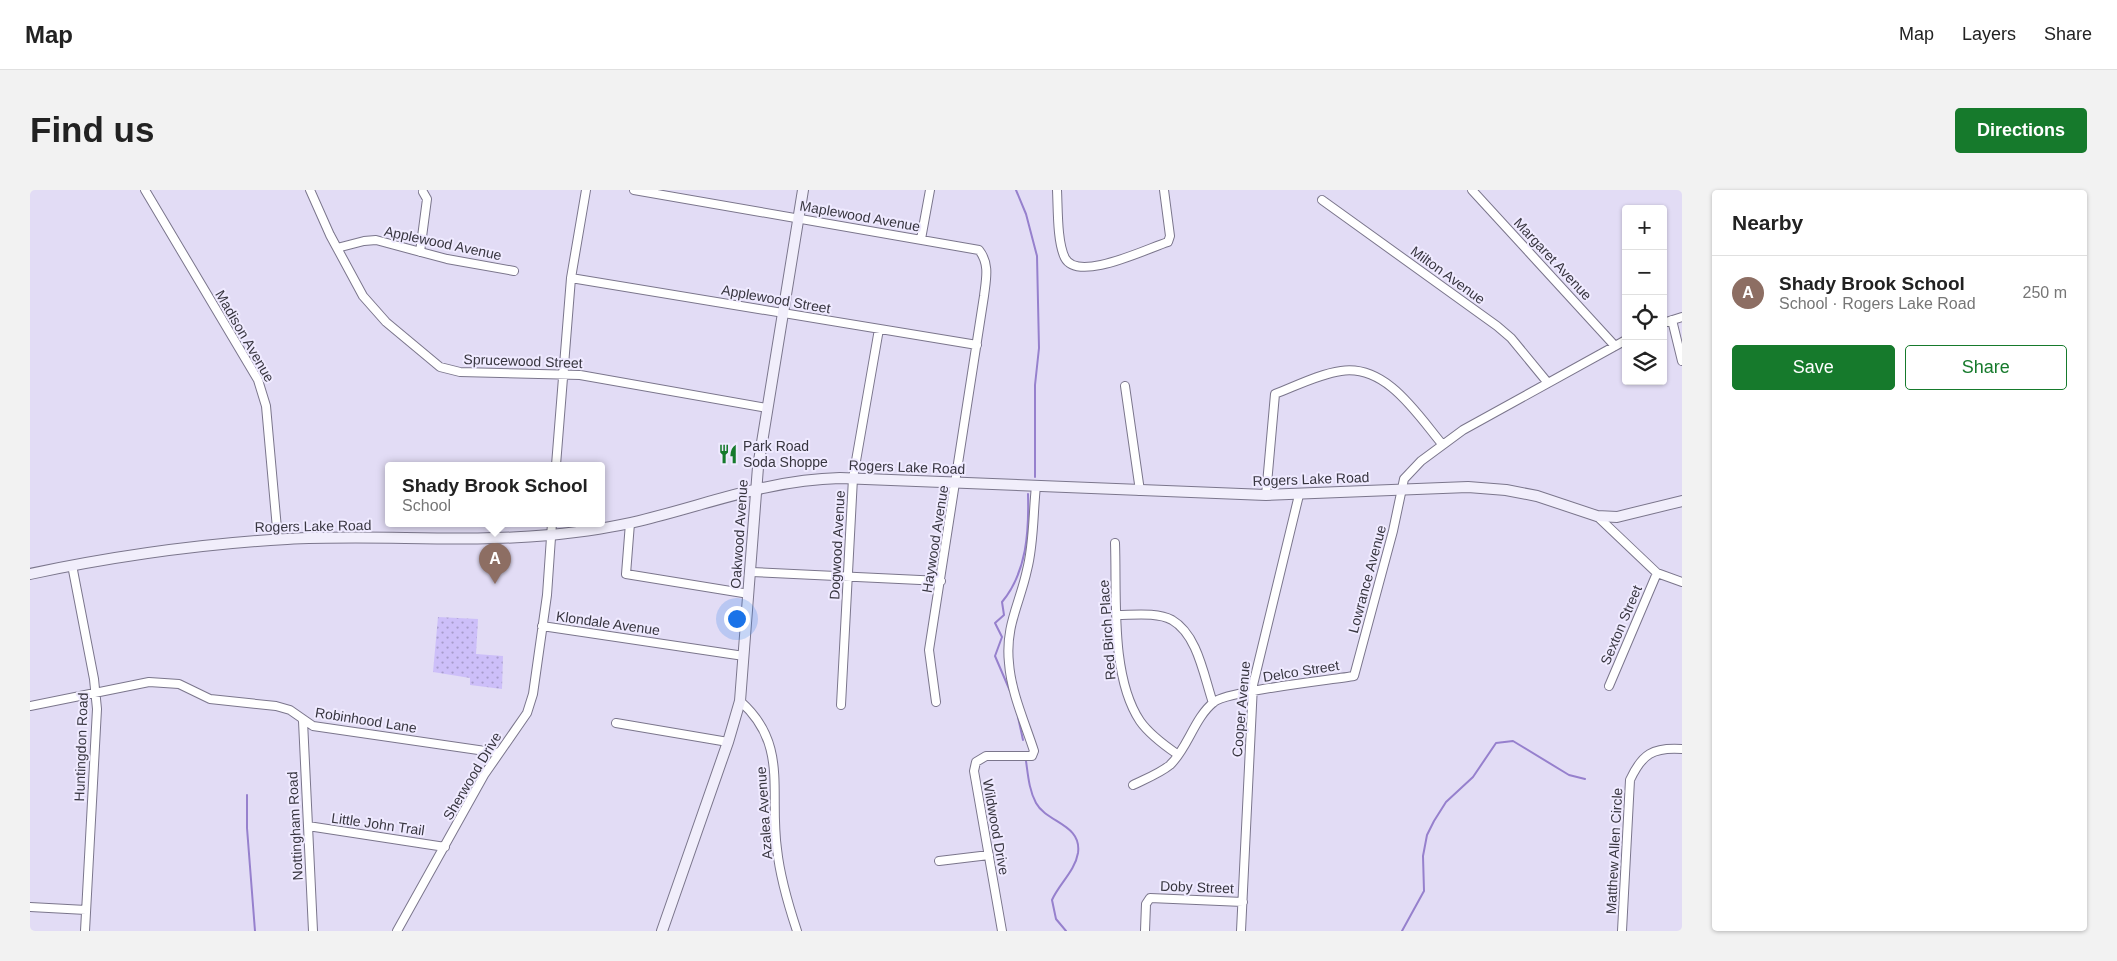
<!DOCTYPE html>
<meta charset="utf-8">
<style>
:root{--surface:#fff;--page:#f2f2f2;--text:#222;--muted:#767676;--line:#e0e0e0;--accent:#167a2c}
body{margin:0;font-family:Arial,sans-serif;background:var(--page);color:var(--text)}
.controls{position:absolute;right:15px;top:15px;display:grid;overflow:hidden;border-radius:5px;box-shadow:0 1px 4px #0004}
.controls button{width:45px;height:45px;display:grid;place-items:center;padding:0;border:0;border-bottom:1px solid var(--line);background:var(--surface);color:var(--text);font:25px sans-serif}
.you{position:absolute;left:706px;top:428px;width:18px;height:18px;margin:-12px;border:4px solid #fff;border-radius:50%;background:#1a73e8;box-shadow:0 0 0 8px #1a73e833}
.badge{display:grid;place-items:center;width:32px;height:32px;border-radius:50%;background:var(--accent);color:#fff;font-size:16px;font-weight:700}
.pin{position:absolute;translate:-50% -41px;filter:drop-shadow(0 1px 2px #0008)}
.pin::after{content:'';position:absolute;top:26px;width:18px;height:15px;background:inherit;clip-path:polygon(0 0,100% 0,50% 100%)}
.popup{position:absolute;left:355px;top:272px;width:220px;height:65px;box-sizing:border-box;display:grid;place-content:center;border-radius:5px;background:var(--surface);filter:drop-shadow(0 1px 4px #0005);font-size:16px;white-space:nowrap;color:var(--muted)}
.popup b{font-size:19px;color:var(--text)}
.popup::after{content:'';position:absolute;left:50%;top:100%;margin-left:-10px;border:10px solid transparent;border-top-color:var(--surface)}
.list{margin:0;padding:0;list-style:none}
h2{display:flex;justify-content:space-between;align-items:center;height:65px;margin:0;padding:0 20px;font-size:21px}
h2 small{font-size:16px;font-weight:400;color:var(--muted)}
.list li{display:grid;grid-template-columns:32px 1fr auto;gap:15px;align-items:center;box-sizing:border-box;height:75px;padding:0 20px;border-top:1px solid var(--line)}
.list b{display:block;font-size:19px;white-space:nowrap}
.list p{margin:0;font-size:16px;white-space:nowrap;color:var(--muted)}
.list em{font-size:16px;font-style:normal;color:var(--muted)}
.actions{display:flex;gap:10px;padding:15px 20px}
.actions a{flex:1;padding:11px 0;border:1px solid var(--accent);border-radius:5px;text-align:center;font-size:18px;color:var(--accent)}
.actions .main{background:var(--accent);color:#fff}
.icon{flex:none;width:28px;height:28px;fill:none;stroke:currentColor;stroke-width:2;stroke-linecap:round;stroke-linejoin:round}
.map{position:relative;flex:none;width:1652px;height:741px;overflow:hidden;border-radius:5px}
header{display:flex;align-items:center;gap:30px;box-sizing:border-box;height:70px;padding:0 25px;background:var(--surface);border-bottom:1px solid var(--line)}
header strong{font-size:24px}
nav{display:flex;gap:28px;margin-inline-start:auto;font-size:18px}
.intro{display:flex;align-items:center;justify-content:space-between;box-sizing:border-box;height:120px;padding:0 30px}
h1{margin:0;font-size:35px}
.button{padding:12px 22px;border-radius:5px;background:var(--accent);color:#fff;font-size:18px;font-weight:700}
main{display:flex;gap:30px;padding:0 30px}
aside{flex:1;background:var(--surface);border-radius:5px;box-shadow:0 1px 4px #0004}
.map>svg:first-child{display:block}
.park{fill:url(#park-dots)}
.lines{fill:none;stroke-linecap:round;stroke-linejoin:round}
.stream{stroke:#9680cd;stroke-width:2}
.street-casing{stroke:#7b768c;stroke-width:10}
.secondary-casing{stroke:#7b768c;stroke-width:12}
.street{stroke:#fff;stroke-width:8}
.secondary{stroke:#f1eefb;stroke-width:10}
.labels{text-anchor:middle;stroke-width:4;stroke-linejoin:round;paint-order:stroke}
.street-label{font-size:14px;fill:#383640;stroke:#efeaff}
.poi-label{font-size:14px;fill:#383640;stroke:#efeaff;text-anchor:start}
</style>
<header>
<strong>Map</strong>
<nav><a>Map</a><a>Layers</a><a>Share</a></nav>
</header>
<div class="intro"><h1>Find us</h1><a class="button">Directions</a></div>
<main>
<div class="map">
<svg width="1652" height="741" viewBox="0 0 1652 741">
<defs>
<pattern id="park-dots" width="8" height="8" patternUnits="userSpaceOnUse" patternTransform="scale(1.25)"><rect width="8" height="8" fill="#cdbff9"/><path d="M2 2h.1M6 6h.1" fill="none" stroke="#a79ccb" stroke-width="1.8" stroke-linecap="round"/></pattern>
</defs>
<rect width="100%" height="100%" fill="#e2dcf5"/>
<path class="park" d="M408,427l40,2 -2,35 27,2 -1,33 -32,-4v-7l-37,-6z"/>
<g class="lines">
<path class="stream" d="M986,0l10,24 11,42 2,92 -4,37v92
M980,501l-15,-35 7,-19 -7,-14 9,-8 -2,-13c25,-30 27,-71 26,-108
M988,527l5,23
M996,571c2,14 3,29 10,42 11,20 46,21 42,50 -3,18 -19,31 -26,47l4,19 10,12
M217,605v33l8,103
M1372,741l22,-40 -1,-35 4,-21 7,-14 12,-19 27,-25 23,-34 17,-2 56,34 16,4"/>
<defs>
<path id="street" d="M115,0l113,190 8,26 12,134
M280,0l20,45 33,61 23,26 54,45 20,5 120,3 187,33
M604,0l345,60c11,14 7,29 5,46l-55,354 7,52
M1027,0c1,19 0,52 8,68 13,25 83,-10 103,-16l2,-6 -6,-46
M1442,0l143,156
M1292,10l175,126 14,12 37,45
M891,49l9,-49
M307,58l27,-7 12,-1 71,19 67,12
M390,62l7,-53 -4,-7
M541,88l406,67
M1642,130l10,41
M1633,133l19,-6
M1095,196l15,105
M526,275l15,-187 15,-88
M1236,305l9,-101c21,-8 44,-20 66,-23 45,-7 76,43 101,73
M1567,326l60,57 25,9
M600,333l-4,51 123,20
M1085,353c2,53 -5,133 25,178 9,13 24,24 37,33
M42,375l22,114 3,30 -12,222
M721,382l190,9
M1087,425c17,0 40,-3 55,5 26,15 32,57 41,83
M512,436l202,30
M1579,496l48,-113
M710,511c49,43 29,91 37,148 3,28 11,55 20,82
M811,515l12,-227 26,-149
M0,516l119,-24 30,2 31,15 66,7 14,4 23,16 186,27
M273,531l10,210
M586,533l112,19
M1103,595c12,-6 26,-11 37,-20 18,-17 24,-47 44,-63 13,-11 116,-22 140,-26l39,-145 11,-52 17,-18 42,-31 163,-90
M278,636l137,21
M909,671l50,-6
M0,717l56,3
M367,741l87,-156 43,-62 6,-19 14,-99 5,-72
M972,741l-28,-160 2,-9 10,-6h46l2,-5c-9,-28 -23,-59 -25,-88 -4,-37 11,-60 18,-93 7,-27 6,-57 9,-84
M1115,741l1,-27 4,-6 93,4
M1211,741l12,-246 46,-190
M1592,741l8,-151c12,-26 23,-33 52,-31"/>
<path id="secondary" d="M0,384c85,-18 170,-30 257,-35 87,-5 175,4 263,-4 30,-3 60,-7 89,-14 70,-17 128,-41 201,-43l426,17 202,-8 38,3 31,6 60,20 20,1 65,-16
M632,741l66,-189 12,-41 18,-234 45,-277"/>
</defs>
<use href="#street" class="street-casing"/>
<use href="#secondary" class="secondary-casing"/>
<use href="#street" class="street"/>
<use href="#secondary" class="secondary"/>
</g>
<defs>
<symbol id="restaurant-bare" viewBox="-9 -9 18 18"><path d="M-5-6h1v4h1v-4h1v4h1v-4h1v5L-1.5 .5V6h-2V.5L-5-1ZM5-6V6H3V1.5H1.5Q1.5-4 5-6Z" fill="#167a2c" stroke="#efeaff" stroke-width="2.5" paint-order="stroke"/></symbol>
</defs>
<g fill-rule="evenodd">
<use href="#restaurant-bare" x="684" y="250" width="28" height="28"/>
</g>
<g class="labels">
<g class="street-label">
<text transform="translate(830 26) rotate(10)" y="5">Maplewood Avenue</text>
<text transform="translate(413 53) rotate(12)" y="5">Applewood Avenue</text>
<text transform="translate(1523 69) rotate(47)" y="5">Margaret Avenue</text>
<text transform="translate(1418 85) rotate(36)" y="5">Milton Avenue</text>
<text transform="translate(746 109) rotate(10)" y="5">Applewood Street</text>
<text transform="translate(215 146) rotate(60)" y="5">Madison Avenue</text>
<text transform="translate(493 171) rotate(2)" y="5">Sprucewood Street</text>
<text transform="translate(877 277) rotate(2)" y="5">Rogers Lake Road</text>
<text transform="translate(1281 289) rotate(-2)" y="5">Rogers Lake Road</text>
<text transform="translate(283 336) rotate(-1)" y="5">Rogers Lake Road</text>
<text transform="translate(709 344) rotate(-86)" y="5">Oakwood Avenue</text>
<text transform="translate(905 349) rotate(-81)" y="5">Haywood Avenue</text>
<text transform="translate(807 355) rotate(-87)" y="5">Dogwood Avenue</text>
<text transform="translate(1337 389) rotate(-75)" y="5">Lowrance Avenue</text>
<text transform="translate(578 433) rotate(8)" y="5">Klondale Avenue</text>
<text transform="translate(1591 435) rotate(-67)" y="5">Sexton Street</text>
<text transform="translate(1077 440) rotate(-94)" y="5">Red Birch Place</text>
<text transform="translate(1271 481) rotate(-9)" y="5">Delco Street</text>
<text transform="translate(1211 519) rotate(-85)" y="5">Cooper Avenue</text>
<text transform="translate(336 530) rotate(9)" y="5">Robinhood Lane</text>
<text transform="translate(51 557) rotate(-88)" y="5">Huntingdon Road</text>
<text transform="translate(442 586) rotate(-59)" y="5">Sherwood Drive</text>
<text transform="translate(734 623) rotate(-94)" y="5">Azalea Avenue</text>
<text transform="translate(348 634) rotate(8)" y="5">Little John Trail</text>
<text transform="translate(265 636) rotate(-93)" y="5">Nottingham Road</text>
<text transform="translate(966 637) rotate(80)" y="5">Wildwood Drive</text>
<text transform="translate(1584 661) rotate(-87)" y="5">Matthew Allen Circle</text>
<text transform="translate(1167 697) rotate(2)" y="5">Doby Street</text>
</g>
<g class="poi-label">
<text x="713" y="261">Park Road<tspan x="713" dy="16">Soda Shoppe</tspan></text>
</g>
</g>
</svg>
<div class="controls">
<button>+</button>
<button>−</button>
<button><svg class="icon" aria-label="locate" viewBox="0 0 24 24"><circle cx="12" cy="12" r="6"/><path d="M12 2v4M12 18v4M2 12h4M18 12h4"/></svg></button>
<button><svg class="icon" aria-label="layers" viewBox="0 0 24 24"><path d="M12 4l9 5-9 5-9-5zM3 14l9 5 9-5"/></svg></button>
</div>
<div class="you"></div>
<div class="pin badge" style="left:465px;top:394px;background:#8d6e63">A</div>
<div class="popup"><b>Shady Brook School</b>School</div>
</div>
<aside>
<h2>Nearby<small></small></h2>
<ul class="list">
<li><span class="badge" style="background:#8d6e63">A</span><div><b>Shady Brook School</b><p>School · Rogers Lake Road</p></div><em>250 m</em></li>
</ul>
<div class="actions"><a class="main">Save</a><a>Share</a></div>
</aside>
</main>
